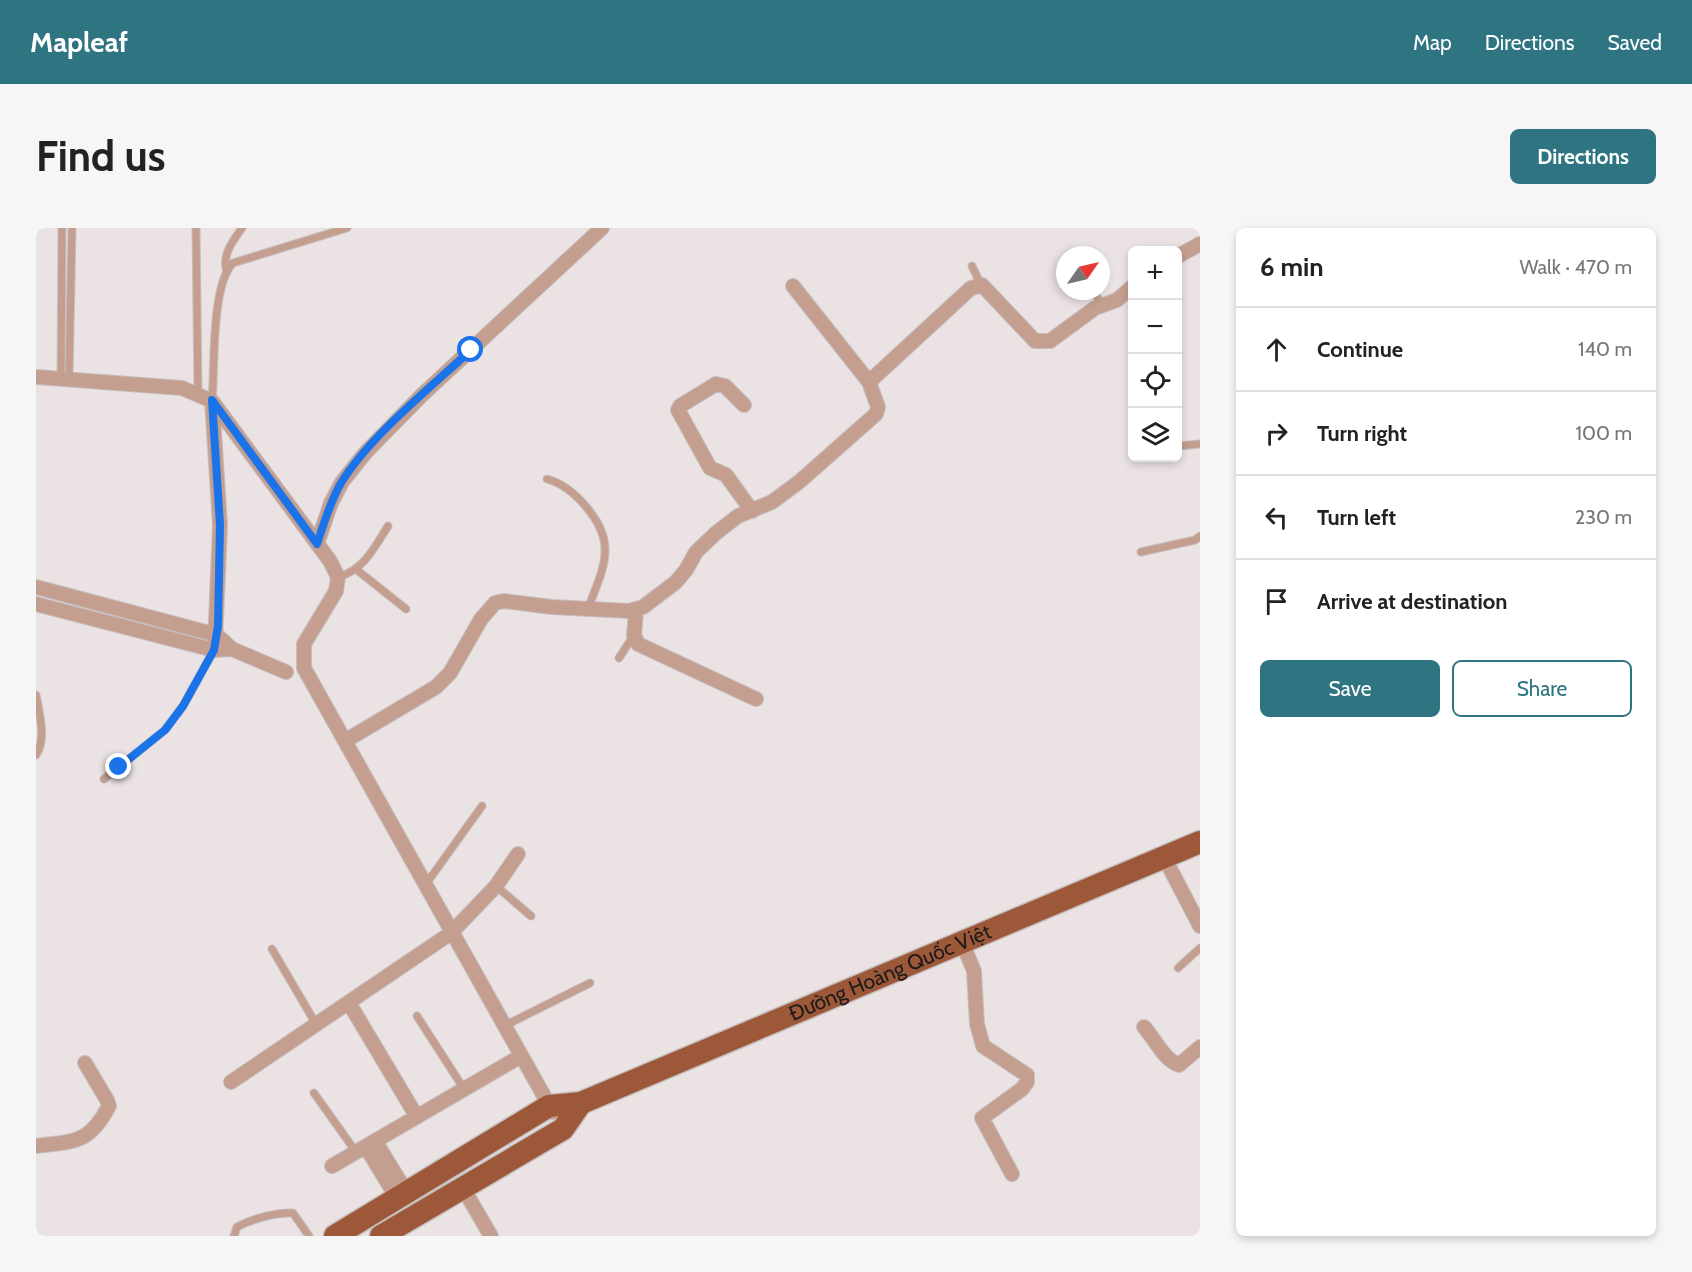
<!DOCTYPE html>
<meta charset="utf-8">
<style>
:root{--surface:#fff;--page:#f6f6f6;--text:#222;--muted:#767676;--line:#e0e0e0;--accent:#2e7581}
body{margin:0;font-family:Cabin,sans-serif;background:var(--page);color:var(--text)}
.controls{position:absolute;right:18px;top:18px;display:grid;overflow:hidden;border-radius:9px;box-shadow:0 3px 9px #0003}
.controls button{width:54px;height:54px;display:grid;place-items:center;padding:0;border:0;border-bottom:2px solid var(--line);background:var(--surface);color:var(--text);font:30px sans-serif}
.compass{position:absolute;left:1020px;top:18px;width:54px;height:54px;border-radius:50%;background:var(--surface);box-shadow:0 3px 9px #0003;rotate:56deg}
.stop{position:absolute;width:18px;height:18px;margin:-14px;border:4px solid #1a73e8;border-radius:50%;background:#fff}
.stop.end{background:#1a73e8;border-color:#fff;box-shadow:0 2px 6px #0008}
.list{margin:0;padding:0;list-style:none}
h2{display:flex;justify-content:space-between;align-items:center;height:78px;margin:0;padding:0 24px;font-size:26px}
h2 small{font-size:20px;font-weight:400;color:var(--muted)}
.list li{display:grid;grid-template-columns:39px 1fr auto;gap:18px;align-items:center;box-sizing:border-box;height:84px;padding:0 24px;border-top:2px solid var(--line)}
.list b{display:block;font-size:22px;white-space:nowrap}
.list em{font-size:20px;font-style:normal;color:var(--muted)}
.actions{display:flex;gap:12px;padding:18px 24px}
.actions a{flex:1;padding:14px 0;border:2px solid var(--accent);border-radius:9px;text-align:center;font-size:21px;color:var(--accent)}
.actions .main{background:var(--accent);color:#fff}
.icon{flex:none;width:33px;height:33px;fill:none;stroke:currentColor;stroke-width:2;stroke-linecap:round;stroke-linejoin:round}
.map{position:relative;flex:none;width:1164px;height:1008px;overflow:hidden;border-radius:9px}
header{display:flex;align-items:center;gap:36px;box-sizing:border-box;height:84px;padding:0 30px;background:var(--accent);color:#fff}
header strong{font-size:28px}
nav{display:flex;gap:33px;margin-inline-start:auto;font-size:21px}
.intro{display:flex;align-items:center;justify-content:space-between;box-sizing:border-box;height:144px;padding:0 36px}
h1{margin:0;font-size:42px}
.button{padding:15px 27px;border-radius:9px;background:var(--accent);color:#fff;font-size:21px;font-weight:700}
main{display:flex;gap:36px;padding:0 36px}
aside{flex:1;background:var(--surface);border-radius:9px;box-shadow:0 3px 9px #0003}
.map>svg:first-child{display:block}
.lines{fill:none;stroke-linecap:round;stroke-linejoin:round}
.service-casing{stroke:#c6bebf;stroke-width:9}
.minor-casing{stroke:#c6bebf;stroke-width:16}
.trunk-casing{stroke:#c6bebf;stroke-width:25}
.service{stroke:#c49f8f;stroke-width:7}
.minor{stroke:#c49f8f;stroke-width:14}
.trunk{stroke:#9c5838;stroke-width:22}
.route{stroke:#1a73e8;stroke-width:8}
.labels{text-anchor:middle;stroke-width:6;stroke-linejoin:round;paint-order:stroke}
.street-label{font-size:21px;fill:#1d1a1a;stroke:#fff}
</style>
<header>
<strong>Mapleaf</strong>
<nav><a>Map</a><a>Directions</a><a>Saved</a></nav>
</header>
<div class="intro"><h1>Find us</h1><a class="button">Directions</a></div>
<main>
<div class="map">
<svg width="1164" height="1008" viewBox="0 0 1164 1008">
<rect width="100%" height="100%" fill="#ebe2e3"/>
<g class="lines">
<defs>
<path id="service" d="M160,0l2,165
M936,38l9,19
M190,41c-3,-16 7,-28 16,-41
M1057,63l9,14
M33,151l3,-151
M25,152l1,-152
M176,173c3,-34 -1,-116 21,-138l114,-35
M1142,218l22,-2
M511,251c26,7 59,43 58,72 0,19 -11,40 -17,58
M1105,324l54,-12 5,-4
M321,342l49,39
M302,349c26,-7 36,-29 50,-51
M583,430l15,-23
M0,467c3,17 11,44 0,60
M68,551l61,-49 18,-24 31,-56
M390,656l56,-78
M460,658l35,30
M236,721l44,75
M1142,740l22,-20
M381,788l47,73
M468,798l86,-43
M278,865l42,59
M198,1008l3,-9c15,-8 39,-15 56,-14l16,23"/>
<path id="minor" d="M1142,28l22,-12
M757,58l76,96
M0,149l146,11 30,13 118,160 8,16 -2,14 -32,53v24l249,444
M176,173l8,124 -5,119
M708,177l-19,-19 -9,-2 -36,22 -2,4 32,58 16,7 26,36
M281,316l14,-41 11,-21 24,-30 56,-57 180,-167
M0,359l181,48 15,14 -18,1 -178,-46
M600,383l-2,24 4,9 118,55
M196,421l54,23
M309,513l91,-54 14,-14 31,-54 14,-16 9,-2 48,6 77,4 14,-4 33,-25 10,-12 10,-18 20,-19 22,-17 34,-14 27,-20 77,-68 2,-7 -9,-25 102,-94 11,-3 53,56h15l45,-33 22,-8 15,-13
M1128,629l36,69
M926,714l12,29 3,53 6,22 44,29v7l-5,7 -40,29 30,56
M313,775l68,114
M1108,799c11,12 20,33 35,38l21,-18
M195,854l220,-149 45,-47 22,-32
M339,913l32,52
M0,918c39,-5 53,-2 73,-40l-2,-6 -22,-37
M330,919l31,51
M296,938l189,-110
M427,960l28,48"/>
<g id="trunk">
<path id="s1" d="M299,1008l214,-130 32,-3 619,-261"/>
<path d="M345,1008l182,-107 18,-26"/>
</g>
</defs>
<use href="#service" class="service-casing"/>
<use href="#minor" class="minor-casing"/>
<use href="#trunk" class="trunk-casing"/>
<use href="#service" class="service"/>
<use href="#minor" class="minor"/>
<use href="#trunk" class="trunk"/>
</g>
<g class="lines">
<path class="route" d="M83,539l46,-37 18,-24 31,-56 4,-24 2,-101 -8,-125 105,144c7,-21 13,-42 24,-61 29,-47 89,-95 130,-133"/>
</g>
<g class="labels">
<g class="street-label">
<text dy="7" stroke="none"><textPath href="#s1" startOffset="618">Đường Hoàng Quốc Việt</textPath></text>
</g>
</g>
</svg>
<div class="controls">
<button>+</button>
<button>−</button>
<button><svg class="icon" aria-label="locate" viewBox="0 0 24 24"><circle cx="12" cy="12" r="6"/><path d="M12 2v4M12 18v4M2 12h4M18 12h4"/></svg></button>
<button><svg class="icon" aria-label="layers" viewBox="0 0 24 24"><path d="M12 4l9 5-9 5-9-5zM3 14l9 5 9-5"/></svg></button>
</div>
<svg class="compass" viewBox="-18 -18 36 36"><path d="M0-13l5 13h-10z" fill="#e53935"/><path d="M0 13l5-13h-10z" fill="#767676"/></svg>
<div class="stop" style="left:435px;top:122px"></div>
<div class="stop end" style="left:83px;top:539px"></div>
</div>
<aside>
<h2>6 min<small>Walk · 470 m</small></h2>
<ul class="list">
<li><svg class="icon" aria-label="ahead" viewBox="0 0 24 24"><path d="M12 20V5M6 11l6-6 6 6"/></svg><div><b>Continue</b></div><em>140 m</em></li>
<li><svg class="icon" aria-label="right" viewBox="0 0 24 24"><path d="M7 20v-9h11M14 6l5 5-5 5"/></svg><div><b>Turn right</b></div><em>100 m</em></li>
<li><svg class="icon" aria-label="left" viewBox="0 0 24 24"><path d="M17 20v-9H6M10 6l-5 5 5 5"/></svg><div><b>Turn left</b></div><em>230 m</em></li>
<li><svg class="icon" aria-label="arrive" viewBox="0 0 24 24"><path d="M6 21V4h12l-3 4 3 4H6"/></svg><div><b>Arrive at destination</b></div></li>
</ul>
<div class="actions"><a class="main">Save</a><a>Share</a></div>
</aside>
</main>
